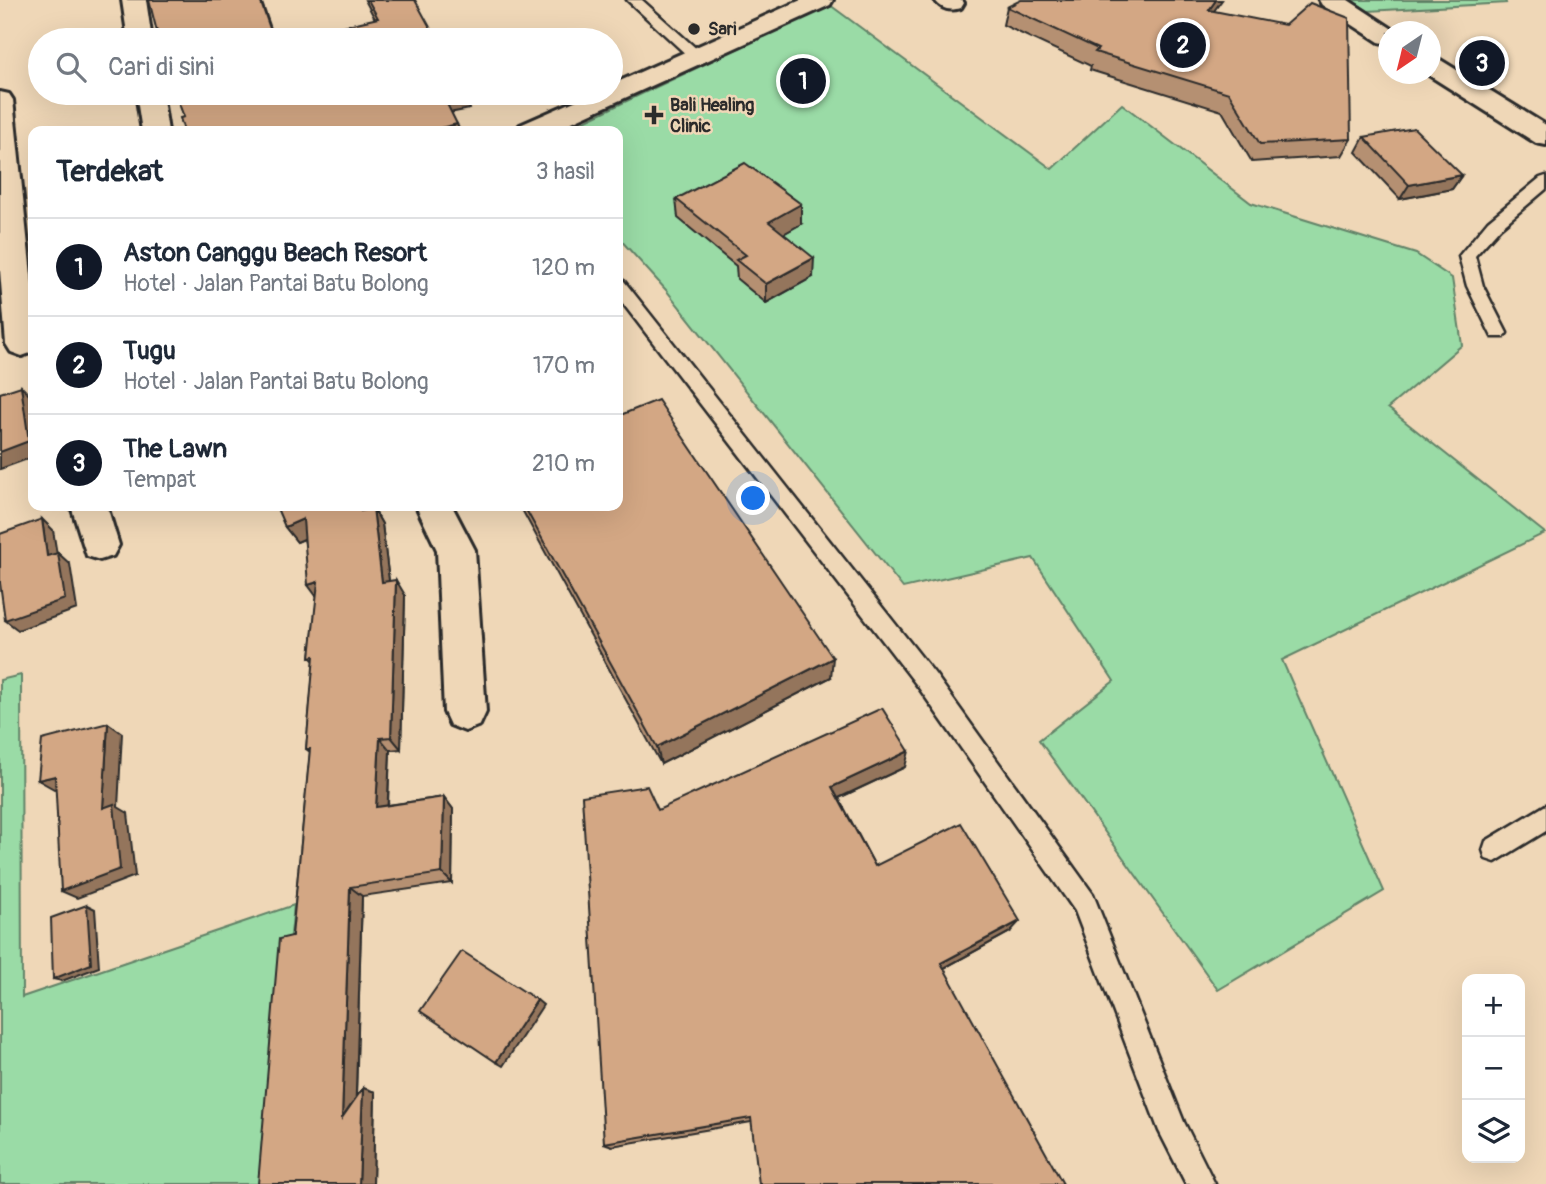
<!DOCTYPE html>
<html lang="id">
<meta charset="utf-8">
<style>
:root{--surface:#fff;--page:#f2f2f3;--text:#1f2937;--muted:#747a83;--line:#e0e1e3;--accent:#111827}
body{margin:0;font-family:Pangolin,sans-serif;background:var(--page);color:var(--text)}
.controls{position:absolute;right:21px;bottom:21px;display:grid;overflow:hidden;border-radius:14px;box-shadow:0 7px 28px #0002}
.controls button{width:63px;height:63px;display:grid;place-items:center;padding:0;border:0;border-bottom:2px solid var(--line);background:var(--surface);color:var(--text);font:35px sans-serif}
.compass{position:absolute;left:1378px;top:21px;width:63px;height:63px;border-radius:50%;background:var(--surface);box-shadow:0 7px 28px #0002;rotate:215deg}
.you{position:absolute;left:754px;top:499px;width:24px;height:24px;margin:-18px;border:5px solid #fff;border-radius:50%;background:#1a73e8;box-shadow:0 0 0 10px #1a73e833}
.badge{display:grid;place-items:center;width:46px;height:46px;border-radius:50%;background:var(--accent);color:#fff;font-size:23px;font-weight:700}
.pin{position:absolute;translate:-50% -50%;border:4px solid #fff;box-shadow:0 2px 7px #0006}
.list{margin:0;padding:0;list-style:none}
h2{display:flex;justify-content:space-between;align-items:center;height:91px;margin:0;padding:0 28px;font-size:30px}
h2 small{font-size:23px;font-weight:400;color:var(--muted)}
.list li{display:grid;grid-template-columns:46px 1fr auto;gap:21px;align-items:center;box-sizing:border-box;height:98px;padding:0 28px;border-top:2px solid var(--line)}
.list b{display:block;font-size:26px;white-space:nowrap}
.list p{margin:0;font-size:23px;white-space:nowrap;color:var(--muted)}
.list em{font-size:23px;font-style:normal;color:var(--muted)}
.icon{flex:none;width:38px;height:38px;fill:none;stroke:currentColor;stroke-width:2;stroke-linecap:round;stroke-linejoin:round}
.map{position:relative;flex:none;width:1546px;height:1184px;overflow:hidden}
.search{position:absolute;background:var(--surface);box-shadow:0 7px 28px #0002;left:28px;top:28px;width:595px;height:77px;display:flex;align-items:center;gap:18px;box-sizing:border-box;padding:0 24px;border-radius:38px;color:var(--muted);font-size:26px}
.panel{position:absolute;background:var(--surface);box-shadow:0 7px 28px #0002;left:28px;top:126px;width:595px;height:385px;border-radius:14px}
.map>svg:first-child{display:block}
.green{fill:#9adba6;stroke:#628368;stroke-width:2}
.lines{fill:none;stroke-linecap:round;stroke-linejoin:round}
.service-casing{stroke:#2b2b2b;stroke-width:5}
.minor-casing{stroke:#2b2b2b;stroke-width:6}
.service{fill:#efd7b7;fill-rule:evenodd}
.minor{fill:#efd7b7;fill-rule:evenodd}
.wall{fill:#b59072;stroke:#2b2b2b;stroke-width:2}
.shaded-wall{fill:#94755c;stroke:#2b2b2b;stroke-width:2}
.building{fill:#d3a784;stroke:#2b2b2b;stroke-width:2}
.poi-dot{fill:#2b2b2b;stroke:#efd7b7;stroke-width:2.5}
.labels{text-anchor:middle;stroke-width:5;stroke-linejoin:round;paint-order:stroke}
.far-poi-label{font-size:18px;font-weight:bold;fill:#2b2b2b;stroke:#efd7b7;text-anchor:start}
</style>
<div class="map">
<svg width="1546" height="1184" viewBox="0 0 1546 1184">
<rect width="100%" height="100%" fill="#efd7b7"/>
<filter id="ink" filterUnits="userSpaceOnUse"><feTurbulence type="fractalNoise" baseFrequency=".0143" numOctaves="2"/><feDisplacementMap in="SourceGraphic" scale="14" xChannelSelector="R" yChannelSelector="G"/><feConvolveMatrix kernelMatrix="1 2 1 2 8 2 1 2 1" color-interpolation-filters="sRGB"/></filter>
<g filter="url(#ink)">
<path class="green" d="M1351,0h154l1,3 -138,8z
M830,5l222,164 70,-65 129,99 165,51 36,24 10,67 -74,63 157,125 -263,127 102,231 -166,99 -179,-250 75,-59 -81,-123 -130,30 -237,-298 -48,-53v-106h-55z
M21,675l1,322 272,-92 -28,279h-266v-504z"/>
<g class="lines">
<defs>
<path id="service" d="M627,0h15l58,52v6h-10z
M1546,176v13l-46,39 -25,28 8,30 24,47 -3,4h-12l-25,-51 -8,-30 29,-35 52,-43z
M618,279l6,2 311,393 158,220 91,228 31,62h-29l-27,-53 -84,-220 -156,-223 -301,-391z
M1546,805v26l-51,31 -9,-3 -3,-9 3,-9z"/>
<path id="minor" d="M122,0h24l6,40h-24z
M801,0h32l-3,5 -278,126h-36l4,-6 73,-32h18v-8z
M935,0h27l2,3 -3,5c-11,3 -19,2 -26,-8z
M1319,0h29l49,32h-9v12l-9,-2 -57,-37z
M1430,56l9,3 107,66v20l-10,-2 -109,-69h3z
M0,92l9,2 4,6 20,195v57l-11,4 -11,-4 -5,-8 -6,-74z
M136,93h26l6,38h-26z
M71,506h36l12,39 -6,11 -13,4 -13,-4z
M416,506h36l23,44 11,162 -6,13 -15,6 -15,-6 -6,-13 -7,-162z"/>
</defs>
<use href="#service" class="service-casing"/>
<use href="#minor" class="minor-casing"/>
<use href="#service" class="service"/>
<use href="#minor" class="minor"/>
</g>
<path class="wall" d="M365,0h50l-40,19z
M1007,7l207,4 137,128 -10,17 -89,6 -30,-51 -132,-41 1,-4 -88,-41z
M1364,137l98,38 -10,14 -52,10 -44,-47z
M676,199l125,25 -18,10 30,43 -47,26 -29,-24 -1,-13 -58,-48z
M520,506h98l213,171 -170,87z
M373,508l9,16 7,57 16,14 -4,154 -11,1 -2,55 56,-8 9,12 -1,74 -90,13 -6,202 7,-10 12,4 -2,92 -81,-248 18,-184 -4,-3 8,-88 -4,-4 7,-60 -13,-58 -7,3 -12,-15z
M905,767l-66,31 36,68 135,66 -66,36 -193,154 -139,24 -8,-3 54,-333z"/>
<path class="shaded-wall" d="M260,0h1l14,40h-1z
M1216,0h6l-20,27 7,-17z
M466,95l4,14 -21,4 -4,-13z
M457,124l3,7h-32z
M1462,175l-10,14 -52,10 9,-14z
M801,204v20l-32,18v-20z
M814,258l-1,19 -47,26v-19z
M21,386l12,13v58l-33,12v-17z
M373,508l9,16 9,73 -9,-15z
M42,519l11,11 6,37 -12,-11z
M303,519l10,16 -16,7 -12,-15z
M58,553l12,11 7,45 -59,21 -13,-10z
M396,580l9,15 -4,154 -10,-12z
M318,582l1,18 -11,-15z
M833,658l-2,19 -170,87 -4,-17z
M108,723l14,10 -4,74 10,6 7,63 -58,22 -16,-7 42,-83z
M380,738l10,12 -3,68 -11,-11z
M909,751l-4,16 -75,35 2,-15z
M55,776l15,9 -16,4 -16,-9z
M444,797l9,12 -1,74 -10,-10z
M350,887l12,9 -7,225 -13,-3z
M87,905l8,4 4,58 -37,14 -9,-2z
M1020,921l-10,11 -75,41 6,-10z
M537,1000l6,5 -40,61 -7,-4z
M363,1088l12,4 -2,92h-14z"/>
<path class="building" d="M149,0h111l14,40h-115z
M368,0h47l22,40h-154l95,-22z
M1021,0h195l-7,10 76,15 25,-22 39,15 2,121 -91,5 -31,-51 -134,-41 3,-3 -91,-42z
M175,93h290l1,2 -21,5 12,24 -29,7h-244l-4,-13 4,-1z
M1414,128l48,47 -53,10 -45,-48z
M745,163l56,41 -32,18 45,36 -48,26 -30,-24 10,-5 -70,-56z
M21,386l8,55 -29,11v-59z
M658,400l175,258 -176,89 -133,-241h94v-90z
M276,506h83l2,5 12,-3 9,74 14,-2 -5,157 -11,1 -4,69 68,-10 -2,76 -92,14 -8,231 21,-30 -4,96h-101l21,-245 13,-3 18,-187h-4l8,-93 -4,1 8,-75 -10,3 -5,-66 -18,8z
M42,519l5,37 11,-3 7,46 -60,21 -5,-37v-49z
M882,708l27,43 -77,36 43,79 86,-43 59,98 -79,42 122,221h-304l-8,-66 -147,25 -22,-347 65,-10 11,24z
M108,723l-5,85 11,-4 6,65 -59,22 -6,-115 -17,4 4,-40z
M87,905l4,59 -38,15 -2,-61z
M462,951l75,49 -41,62 -76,-51z"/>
</g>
<g class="poi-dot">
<circle cx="694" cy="29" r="7"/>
<path d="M650.5 104.5h7v7h7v7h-7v7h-7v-7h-7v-7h7z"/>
</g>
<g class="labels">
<g class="far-poi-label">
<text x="708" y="35">Sari</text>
<text x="670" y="111">Bali Healing<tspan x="670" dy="21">Clinic</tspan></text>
</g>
</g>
</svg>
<div class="controls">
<button>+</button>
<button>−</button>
<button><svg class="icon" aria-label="layers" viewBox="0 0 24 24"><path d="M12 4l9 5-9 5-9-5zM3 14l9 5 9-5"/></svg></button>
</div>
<svg class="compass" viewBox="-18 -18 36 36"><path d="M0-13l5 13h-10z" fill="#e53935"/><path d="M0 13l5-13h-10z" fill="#747a83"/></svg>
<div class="you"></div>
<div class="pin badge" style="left:803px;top:81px">1</div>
<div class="pin badge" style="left:1183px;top:45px">2</div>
<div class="pin badge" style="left:1482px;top:63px">3</div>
<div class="search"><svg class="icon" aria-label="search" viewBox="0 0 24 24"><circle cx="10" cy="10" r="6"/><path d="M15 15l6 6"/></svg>Cari di sini</div>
<section class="panel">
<h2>Terdekat<small>3 hasil</small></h2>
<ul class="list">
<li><span class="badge">1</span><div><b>Aston Canggu Beach Resort</b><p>Hotel · Jalan Pantai Batu Bolong</p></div><em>120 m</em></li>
<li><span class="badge">2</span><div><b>Tugu</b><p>Hotel · Jalan Pantai Batu Bolong</p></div><em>170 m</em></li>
<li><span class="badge">3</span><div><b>The Lawn</b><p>Tempat</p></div><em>210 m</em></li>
</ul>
</section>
</div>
